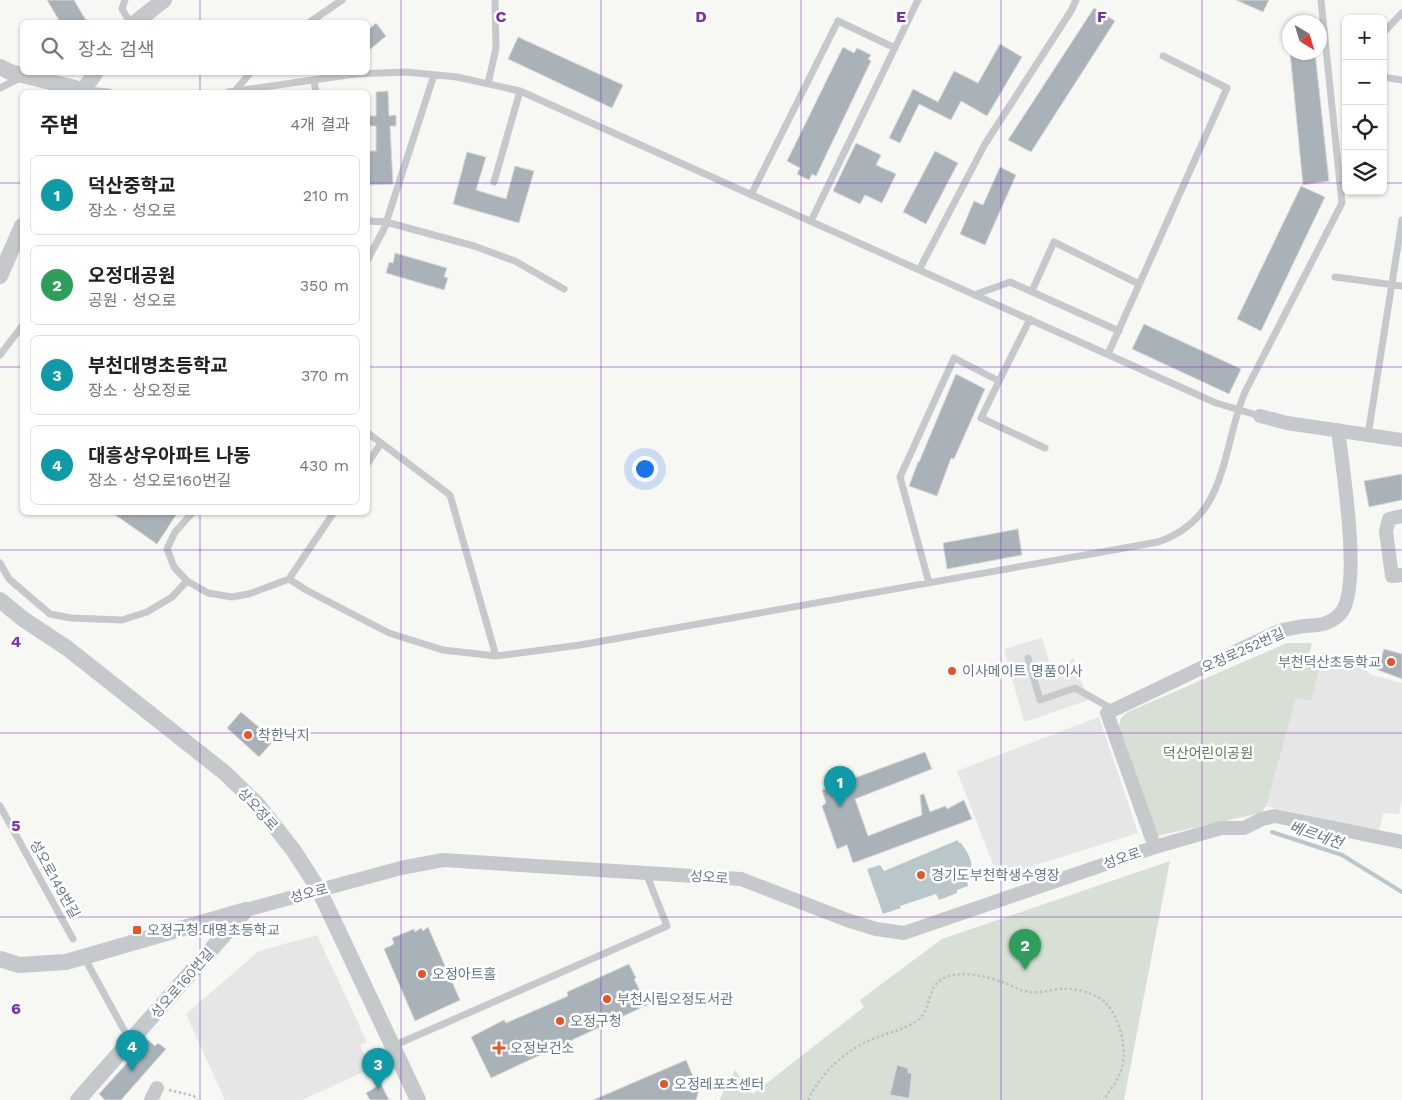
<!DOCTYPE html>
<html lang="ko">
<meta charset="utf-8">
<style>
:root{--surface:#fff;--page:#f2f2f2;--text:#222;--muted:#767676;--line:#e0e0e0;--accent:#111827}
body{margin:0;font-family:"Work Sans","Noto Sans KR",sans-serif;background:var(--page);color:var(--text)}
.controls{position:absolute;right:15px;top:15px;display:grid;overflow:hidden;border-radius:8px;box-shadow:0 1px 4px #0004}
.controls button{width:45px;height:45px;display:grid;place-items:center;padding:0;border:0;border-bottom:1px solid var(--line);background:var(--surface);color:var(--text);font:25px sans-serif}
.compass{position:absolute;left:1282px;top:15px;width:45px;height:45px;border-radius:50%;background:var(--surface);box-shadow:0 1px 4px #0004;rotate:142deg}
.you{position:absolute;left:644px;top:468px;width:18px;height:18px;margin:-12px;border:4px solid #fff;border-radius:50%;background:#1a73e8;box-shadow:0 0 0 8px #1a73e833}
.badge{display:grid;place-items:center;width:32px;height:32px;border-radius:50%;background:var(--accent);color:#fff;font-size:16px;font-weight:700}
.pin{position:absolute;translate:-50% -41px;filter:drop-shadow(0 1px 2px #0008)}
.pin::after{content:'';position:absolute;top:26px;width:18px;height:15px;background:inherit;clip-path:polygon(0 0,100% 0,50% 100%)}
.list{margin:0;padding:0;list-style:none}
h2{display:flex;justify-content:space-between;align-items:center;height:65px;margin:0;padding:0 20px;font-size:21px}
h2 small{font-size:16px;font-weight:400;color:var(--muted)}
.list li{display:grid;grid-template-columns:32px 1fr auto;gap:15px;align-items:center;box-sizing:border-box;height:80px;margin:0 10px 10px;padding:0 10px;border:1px solid var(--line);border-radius:8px}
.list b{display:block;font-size:19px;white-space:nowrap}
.list p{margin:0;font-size:16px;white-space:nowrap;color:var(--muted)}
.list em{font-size:16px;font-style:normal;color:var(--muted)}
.icon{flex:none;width:28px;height:28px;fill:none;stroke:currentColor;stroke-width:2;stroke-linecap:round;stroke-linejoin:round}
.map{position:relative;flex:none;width:1402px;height:1100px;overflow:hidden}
.search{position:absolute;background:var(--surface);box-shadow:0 1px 4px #0004;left:20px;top:20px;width:350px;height:55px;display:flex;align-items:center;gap:12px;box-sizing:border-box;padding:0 18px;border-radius:8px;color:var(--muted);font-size:19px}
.panel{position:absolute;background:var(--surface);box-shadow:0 1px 4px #0004;left:20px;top:90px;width:350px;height:425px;border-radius:8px}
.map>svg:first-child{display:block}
.built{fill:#e5e6e5}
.green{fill:#d8dfd5}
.water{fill:#bac7ca}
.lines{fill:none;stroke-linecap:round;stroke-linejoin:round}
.stream{stroke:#bac7ca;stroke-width:4}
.building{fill:#a9b2b8;stroke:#d9d9d7}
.path{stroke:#bec1c3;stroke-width:2.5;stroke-dasharray:2.5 2.5;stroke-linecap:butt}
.service{stroke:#c5c9cc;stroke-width:7}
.minor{stroke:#c5c9cc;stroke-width:14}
.tertiary{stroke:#c5c9cc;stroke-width:16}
.grid{fill:none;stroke:#7b2cbf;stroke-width:1;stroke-opacity:0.55}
.poi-dot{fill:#e95423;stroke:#fff;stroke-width:2}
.labels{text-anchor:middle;stroke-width:5;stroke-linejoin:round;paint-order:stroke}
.street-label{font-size:14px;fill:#657786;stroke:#fff}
.poi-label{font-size:14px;fill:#657786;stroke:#fff;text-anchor:start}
.park-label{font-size:14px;fill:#657860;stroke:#fff}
.water-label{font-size:15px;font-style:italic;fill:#617982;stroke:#fff}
.grid-label{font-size:16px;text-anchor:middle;font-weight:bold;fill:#7b2cbf;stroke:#fff;stroke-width:5;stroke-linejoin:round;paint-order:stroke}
</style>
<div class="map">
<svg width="1402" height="1100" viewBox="0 0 1402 1100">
<rect width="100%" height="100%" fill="#f7f7f4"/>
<path class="built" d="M1042,638l9,29 6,11 16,-21 15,43 -60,21h-4l-20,-72z
M1346,655l26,20 30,8v116l-3,15 -16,-1 -4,18 -113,-25 26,-109 19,4 12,-44z
M1099,717l39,116 -140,44 -41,-106z
M317,935l50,107 -7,2 10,25 -68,31h-77l-39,-86 73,-63z"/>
<path class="green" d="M1287,643h25l-4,15 14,3 -11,40 -15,-3 -30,108 -5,7 -105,23 -37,-110 2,-8 7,-6z
M1170,861l-46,239h-405l16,-30 5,7 -4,3 8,10 4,-2 5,6 111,-87 -4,-7 82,-61z"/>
<path class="water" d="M958,840l1,3h2c4,6 8,11 10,19 1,6 -1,10 2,16l-6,3 1,5 -11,4v3l-18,7 -3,-6 -36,12 1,2 -18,6 -16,-45 13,-4 4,6z"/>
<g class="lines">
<path class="stream" d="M1272,832l70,23 60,37"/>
</g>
<path class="building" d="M47,0h27l13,22h-27z
M1236,0h33l-6,12z
M1094,8l21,13 -84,131 -23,-12z
M376,23l10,13 -18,15v-21z
M518,37l105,48 -11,23 -104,-49z
M1000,44l22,13 -35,59 -26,-15 -10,19 -32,-16 -19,39 -11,-5 24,-49 25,13 16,-31 24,12z
M843,47l11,6 3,-5 14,7 -3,4 3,2 -55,115 -4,-2 -3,6 -12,-6 3,-6 -13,-7z
M1290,52h25l14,129 -26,4z
M388,91l1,25 7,-1v11h-6l3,58 -25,1v-34h8v-25h-7v-10h7v-24z
M856,143l25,12 -5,10 20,9 -14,29 -17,-8 -5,9 -27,-13z
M935,151l23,12 -32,61 -23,-12z
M467,152l19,5 -10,33 30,9 9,-33 19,5 -15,52 -66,-19z
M1000,167l16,8 -31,70 -25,-11 14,-33 9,4z
M1301,186l24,11 -64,134 -24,-12z
M395,253l52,15 -3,9 4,1 -4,12 -58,-17 3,-11 4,1z
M1144,324l97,45 -12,25 -97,-45z
M956,374l29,15 -31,70 -3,-1 -14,38 -28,-10 9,-24h1z
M1402,474v26l-33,7 -5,-26z
M111,512h67l-21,32z
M1018,529l4,26 -75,14 -4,-26z
M1384,649l18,5v25l-24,-9z
M241,712l33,28 -15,17 -32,-29z
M925,752l7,17 -77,30 13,37 54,-21 -2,-20 4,-1 6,18 15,-6 2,3 17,-9 8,19 -119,44 -6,-18 -10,4 -15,-43 4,-3 -4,-13z
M428,927l32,73 -45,21 -31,-72 10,-5 -2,-6 22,-9 1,3 6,-4 2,3z
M629,964l7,14 -2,1 13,26 -156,73 -20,-41 33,-17 2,3 62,-27 -1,-4z
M148,1040l7,6 3,-3 8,6 -45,51h-16l-6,-6z
M686,1060l13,30 -3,10h-103z
M897,1065l11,3v5h4l-3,25 -19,-3z
M381,1084l8,16h-19l-4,-7z"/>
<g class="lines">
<path class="path" d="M169,1090l25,6 3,4
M808,1100c15,-31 42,-54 75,-65 12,-4 24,-7 35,-15 16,-13 6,-36 31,-44 17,-5 40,1 56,7 8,3 16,8 25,9 13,2 27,-5 41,-3 11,1 27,6 35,14 14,16 21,43 16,64 -3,13 -12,22 -18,33"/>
<path class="service" d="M125,0l-3,9 8,13
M310,22l32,-22
M1383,33l19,-20
M1383,77l19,3
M314,81l2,11
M488,84l8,-36 -1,-48
M0,88l22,-11
M85,90l24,2
M229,92l126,-18 51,-2 51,5 63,14 696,312 44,13
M234,92l17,-20
M494,182l26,-91
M751,195l87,-174 57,27
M368,221l18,1 88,24 41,15 49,28
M811,221l107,-221
M368,259l16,-30 50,-154
M919,270l66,-126 86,-133 5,-11
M1335,277l67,9
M1032,291l22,-49 85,42
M974,295l36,-13 109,49
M1108,354l119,-266 -64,-32
M0,355l22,-29
M999,381l-18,37 64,30
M368,433l82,62 46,161
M1368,435l34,-215
M368,463l13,-20
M193,512l-18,20 -8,17 7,18 13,14 21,12 24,4 17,-3 40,-15 45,-67
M0,563l9,16 41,35 21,4 51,2 25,-8 25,-15 15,-16
M289,579l17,11 83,43 54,17 53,6 84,-11 578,-103c71,-24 63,-93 87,-150l97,-189 -21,-203
M929,583l-29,-106 54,-119 45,23 31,-62
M1028,658l12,42 35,-12 39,22
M0,806l73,133
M84,957l46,84
M393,1046l274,-120 -21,-53"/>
<path class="minor" d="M1260,416l27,7 115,17
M1402,516l-13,3 -3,12 6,45 10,-1
M1155,847l-48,-134 172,-82c9,-2 17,-4 26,-5 14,-1 24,-1 35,-12 23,-23 2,-150 -2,-184
M246,910l155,-42 42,-8 298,19 106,41 29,9 28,4 251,-86 66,-19h23l18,-9 13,-3 127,26
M151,1100l6,-12"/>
<path class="tertiary" d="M136,22l28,-22
M0,67l10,5 73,18
M82,92l14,-20
M0,276l22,-50
M0,600l23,19 44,29 158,125 32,31 37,47 25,39 99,210
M0,959l19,6 47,-3 180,-52
M78,1100l168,-190"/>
</g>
<path class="grid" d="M200,0v22M401,0v1100M601,0v1100M801,0v1100M1001,0v1100M1202,0v1100M200,72v20M0,183h22M368,183h978M1383,183h19M0,367h22M368,367h1034M200,512v588M0,550h1402M0,733h1402M0,917h1402"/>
<g class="poi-dot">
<circle cx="1391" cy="662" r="5"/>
<circle cx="952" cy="671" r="5"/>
<circle cx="248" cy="735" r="5"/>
<circle cx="921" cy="875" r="5"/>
<rect x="132" y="925" width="10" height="10" rx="2.5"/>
<circle cx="422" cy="974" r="5"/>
<circle cx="607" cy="999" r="5"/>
<circle cx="560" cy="1021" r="5"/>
<path d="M496.5 1040.5h5v5h5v5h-5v5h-5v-5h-5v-5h5z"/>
<circle cx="664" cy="1084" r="5"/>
</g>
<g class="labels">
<g class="street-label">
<text transform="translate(1243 650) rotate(-24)" y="5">오정로252번길</text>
<text transform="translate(258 809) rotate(48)" y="5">상오정로</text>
<text transform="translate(1122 858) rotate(-19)" y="5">성오로</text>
<text transform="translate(709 877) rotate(4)" y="5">성오로</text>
<text transform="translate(55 879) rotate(61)" y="5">성오로149번길</text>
<text transform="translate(309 893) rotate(-15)" y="5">성오로</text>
<text transform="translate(182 983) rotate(-49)" y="5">성오로160번길</text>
</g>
<g class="poi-label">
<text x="1381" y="667" text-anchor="end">부천덕산초등학교</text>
<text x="962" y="676">이사메이트 명품이사</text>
<text x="258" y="740">착한낙지</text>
<text x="931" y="880">경기도부천학생수영장</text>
<text x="147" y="935">오정구청.대명초등학교</text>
<text x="432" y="979">오정아트홀</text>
<text x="617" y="1004">부천시립오정도서관</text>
<text x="570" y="1026">오정구청</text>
<text x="510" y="1053">오정보건소</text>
<text x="674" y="1089">오정레포츠센터</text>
</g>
<g class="park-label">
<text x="1208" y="758">덕산어린이공원</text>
</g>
<g class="water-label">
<text transform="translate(1316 835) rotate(19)" y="5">베르네천</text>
</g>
</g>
<g class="grid-label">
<text x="501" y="22">C</text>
<text x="701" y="22">D</text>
<text x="901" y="22">E</text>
<text x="1102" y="22">F</text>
<text x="16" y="647">4</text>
<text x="16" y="831">5</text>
<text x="16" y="1014">6</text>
</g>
</svg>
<div class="controls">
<button>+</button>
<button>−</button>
<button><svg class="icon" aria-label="locate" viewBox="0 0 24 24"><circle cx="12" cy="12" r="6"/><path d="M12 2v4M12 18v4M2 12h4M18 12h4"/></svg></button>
<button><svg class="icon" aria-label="layers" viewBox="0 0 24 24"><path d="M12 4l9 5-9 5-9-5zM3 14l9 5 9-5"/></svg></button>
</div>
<svg class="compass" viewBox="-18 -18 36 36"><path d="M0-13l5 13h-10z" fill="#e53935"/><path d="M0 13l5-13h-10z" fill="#767676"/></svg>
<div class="you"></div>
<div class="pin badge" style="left:840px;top:807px;background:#0f9aa8">1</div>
<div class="pin badge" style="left:1025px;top:970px;background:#2e9e5b">2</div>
<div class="pin badge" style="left:378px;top:1089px;background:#0f9aa8">3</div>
<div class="pin badge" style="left:132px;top:1071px;background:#0f9aa8">4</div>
<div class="search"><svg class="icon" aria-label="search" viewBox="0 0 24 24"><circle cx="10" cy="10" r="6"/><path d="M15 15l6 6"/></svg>장소 검색</div>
<section class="panel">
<h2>주변<small>4개 결과</small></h2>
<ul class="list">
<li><span class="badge" style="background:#0f9aa8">1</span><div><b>덕산중학교</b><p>장소 · 성오로</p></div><em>210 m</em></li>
<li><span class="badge" style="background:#2e9e5b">2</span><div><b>오정대공원</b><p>공원 · 성오로</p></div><em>350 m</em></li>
<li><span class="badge" style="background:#0f9aa8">3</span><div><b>부천대명초등학교</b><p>장소 · 상오정로</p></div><em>370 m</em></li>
<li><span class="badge" style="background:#0f9aa8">4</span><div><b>대흥상우아파트 나동</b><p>장소 · 성오로160번길</p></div><em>430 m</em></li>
</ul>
</section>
</div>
